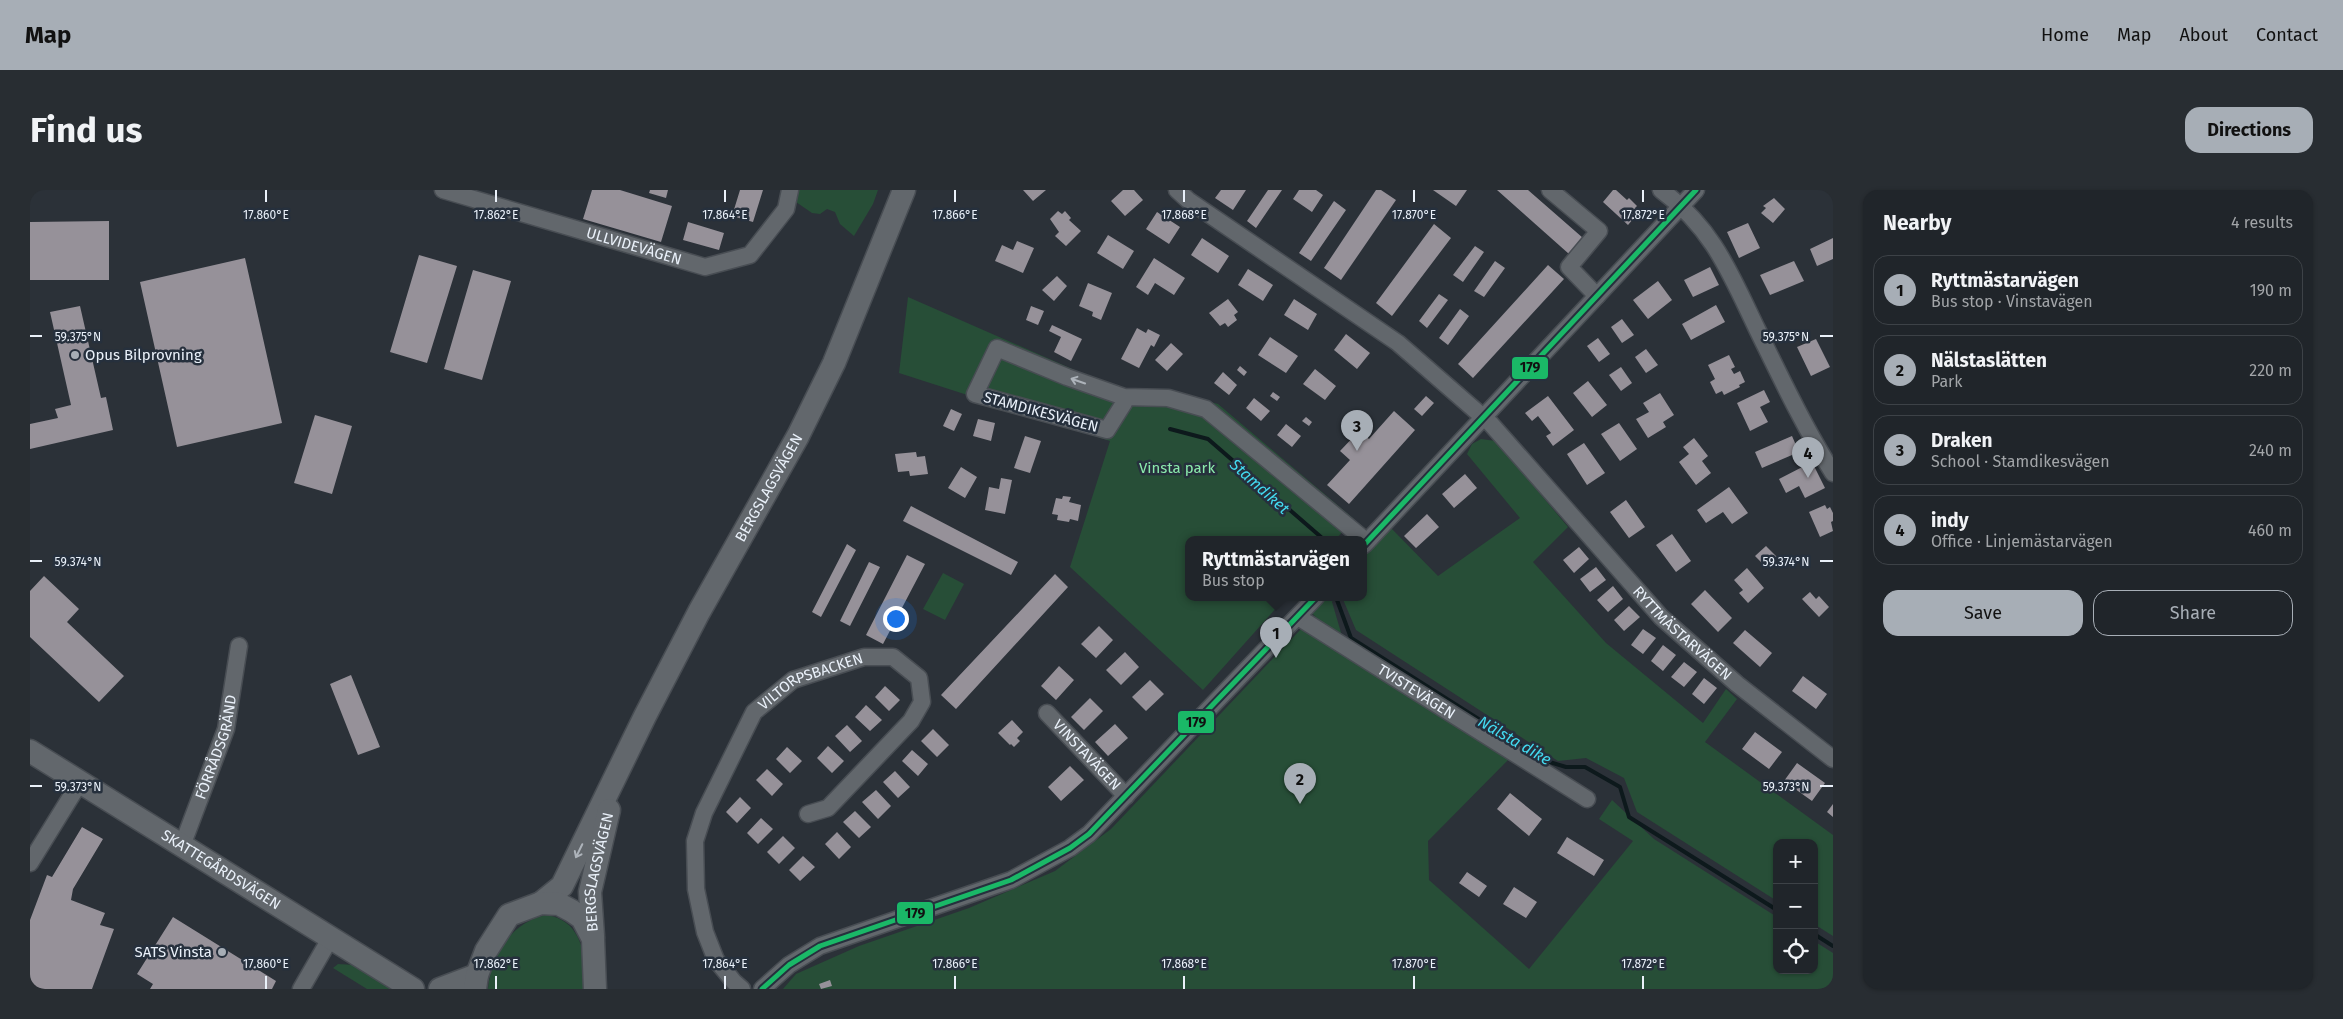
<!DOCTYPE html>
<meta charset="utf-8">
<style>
:root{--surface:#20252a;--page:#282d32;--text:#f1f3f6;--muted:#a2a5a8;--line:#3d4247;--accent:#a7aeb6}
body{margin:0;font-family:"Fira Sans",sans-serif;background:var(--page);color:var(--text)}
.controls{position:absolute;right:15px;bottom:15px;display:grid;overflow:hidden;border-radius:10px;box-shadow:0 1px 4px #0004}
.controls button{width:45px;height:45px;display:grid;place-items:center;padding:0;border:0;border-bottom:1px solid var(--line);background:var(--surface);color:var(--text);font:25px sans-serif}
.you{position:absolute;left:865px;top:428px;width:18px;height:18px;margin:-12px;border:4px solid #fff;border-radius:50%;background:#1a73e8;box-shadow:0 0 0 8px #1a73e833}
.badge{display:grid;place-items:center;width:32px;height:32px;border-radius:50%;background:var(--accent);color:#111;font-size:16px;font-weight:700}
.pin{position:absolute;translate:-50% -41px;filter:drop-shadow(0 1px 2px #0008)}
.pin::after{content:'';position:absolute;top:26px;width:18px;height:15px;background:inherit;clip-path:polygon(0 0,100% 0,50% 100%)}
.popup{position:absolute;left:1155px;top:346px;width:182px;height:65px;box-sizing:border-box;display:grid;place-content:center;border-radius:10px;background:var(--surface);filter:drop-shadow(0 1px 4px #0005);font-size:16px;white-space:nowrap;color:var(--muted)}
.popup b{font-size:19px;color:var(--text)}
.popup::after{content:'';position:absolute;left:50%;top:100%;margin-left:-10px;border:10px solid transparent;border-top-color:var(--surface)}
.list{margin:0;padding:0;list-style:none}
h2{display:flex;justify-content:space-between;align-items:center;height:65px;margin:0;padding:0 20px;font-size:21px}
h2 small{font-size:16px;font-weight:400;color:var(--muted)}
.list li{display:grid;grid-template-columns:32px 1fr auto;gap:15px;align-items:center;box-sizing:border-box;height:70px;margin:0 10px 10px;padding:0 10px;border:1px solid var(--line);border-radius:15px}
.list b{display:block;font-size:19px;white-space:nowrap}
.list p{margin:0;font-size:16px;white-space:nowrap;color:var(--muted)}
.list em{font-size:16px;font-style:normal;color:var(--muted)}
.actions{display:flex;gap:10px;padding:15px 20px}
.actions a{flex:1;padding:11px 0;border:1px solid var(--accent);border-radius:15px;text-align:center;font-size:18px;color:var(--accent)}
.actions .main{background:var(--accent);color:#111}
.icon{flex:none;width:28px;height:28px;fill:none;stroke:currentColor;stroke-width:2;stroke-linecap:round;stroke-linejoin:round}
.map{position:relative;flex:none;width:1803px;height:799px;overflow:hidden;border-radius:15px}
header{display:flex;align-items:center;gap:30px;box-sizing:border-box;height:70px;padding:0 25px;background:var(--accent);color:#111}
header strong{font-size:24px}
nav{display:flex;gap:28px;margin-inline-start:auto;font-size:18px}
.intro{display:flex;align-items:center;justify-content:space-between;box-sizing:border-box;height:120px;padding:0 30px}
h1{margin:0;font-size:35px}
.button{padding:12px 22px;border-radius:15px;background:var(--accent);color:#111;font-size:18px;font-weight:700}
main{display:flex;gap:30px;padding:0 30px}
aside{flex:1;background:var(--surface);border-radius:15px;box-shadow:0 1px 4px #0004}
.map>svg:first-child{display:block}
.green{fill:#274e37}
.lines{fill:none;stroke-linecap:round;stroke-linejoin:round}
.stream{stroke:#0d191c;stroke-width:4}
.building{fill:#969199}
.street-casing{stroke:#484d53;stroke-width:19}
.secondary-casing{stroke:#484d53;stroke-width:25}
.street{stroke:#62676c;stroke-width:16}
.secondary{stroke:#62676c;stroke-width:22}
.bus-1-casing{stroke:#26303d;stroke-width:9}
.bus-1{stroke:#1ab867;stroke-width:5}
.oneway{stroke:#adb3ba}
.ticks{fill:none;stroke:#eaf1fa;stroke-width:2}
.poi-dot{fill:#a7aeb6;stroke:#26303d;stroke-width:2}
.labels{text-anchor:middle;stroke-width:5;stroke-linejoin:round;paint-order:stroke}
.street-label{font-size:15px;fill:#eaf1fa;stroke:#26303d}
.poi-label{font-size:15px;fill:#eaf1fa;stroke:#26303d;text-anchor:start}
.park-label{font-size:15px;fill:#8beaac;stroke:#26303d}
.water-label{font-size:16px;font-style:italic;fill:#43daf0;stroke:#26303d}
.ticks-label{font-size:12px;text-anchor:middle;fill:#eaf1fa;stroke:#26303d;stroke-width:5;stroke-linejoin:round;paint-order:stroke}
.line-badge{stroke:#26303d;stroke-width:2}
.pale-badge-label{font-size:14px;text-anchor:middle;font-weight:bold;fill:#111}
</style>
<header>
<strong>Map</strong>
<nav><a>Home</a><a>Map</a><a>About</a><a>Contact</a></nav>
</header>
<div class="intro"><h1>Find us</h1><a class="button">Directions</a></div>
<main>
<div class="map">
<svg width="1803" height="799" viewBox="0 0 1803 799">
<rect width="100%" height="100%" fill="#2b3138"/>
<path class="green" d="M768,0h80l-5,14 -19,32 -14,-12 -5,-12 -8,-3 -7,5 -8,-1 -16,-11z
M878,107l219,96 57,2 34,9 136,115 -18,20h-148v58h98l-83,93 -133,-123 40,-126 -211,-68z
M1451,249l15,2 72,86 -35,35 73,81 97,80 23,-34 11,10 -32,43 128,93v101l-19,-12v-81h-37v58l-140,-89 -13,-34 -38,-20 -28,3 -202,-131 -14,-33h22v-40l27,-29 47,48 82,-58 -53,-64 5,-10z
M913,383l21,11 -19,36 -22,-11z
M1297,407h8l-3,5 10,34 -22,-14 -8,-9z
M1272,438l206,132 -80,81 1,39 100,89 104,-128 -34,-22 13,-19 42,39 123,78v53h37v-29l19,12v36h-1050l13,-15 63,-28 110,-38 86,-37 56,-42z
M517,725c36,6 40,43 37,74h-96c3,-34 24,-68 59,-74z
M308,774l16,1 36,24h-23l-34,-21z"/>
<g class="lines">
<path class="stream" d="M1140,239l38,10 113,98 -1,2
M1307,410l14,38 192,122 23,7h19l35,20 9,30 148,93
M1784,744l19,12"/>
</g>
<path class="building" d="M562,0h28l52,16 -11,36 -78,-23z
M620,0h18l-2,8 -17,-5z
M710,0h23l-10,32 -21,-6z
M993,0h23l-13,11z
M1093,0h11l9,10 -18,16 -14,-15z
M1191,0h25l-13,20 -18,-12z
M1238,0h14l-26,38 -9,-7z
M1269,0h17l7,5 -11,17 -19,-13z
M1346,0h5l15,10 -55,80 -17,-12z
M1403,0h34l-11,16z
M1467,0h31l55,48 -14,16z
M1583,0h3l11,10 2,-2 8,8 -2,2 4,4 -11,13 -25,-23z
M1744,8l11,11 -12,14 -12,-10 5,-5 -3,-2z
M1304,11l12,9 -35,51 -12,-8z
M1028,21l4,3 3,-3 6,7 -2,2 12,11 -15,15 -11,-10 4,-4 -9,-13z
M1127,22l23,15 -11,17 -23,-15z
M79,31v59h-79v-58z
M658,32l36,11 -5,17 -36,-10z
M1718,33l12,25 -21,10 -12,-26z
M1404,34l17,14 -59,78 -16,-13z
M1078,45l26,16 -11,18 -26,-16z
M1172,48l27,18 -11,17 -27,-18z
M1803,48v21l-16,7 -7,-17z
M987,51l17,7 -11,25 -28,-12 7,-16 11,5z
M1445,56l9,6 -21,30 -10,-7z
M389,65l38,11 -30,97 -37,-11z
M215,68l37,165 -105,24 -37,-165z
M1124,68l31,20 -11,17 -19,-12 -7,12 -12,-8z
M1465,71l10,7 -21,29 -10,-6z
M1764,71l10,20 -34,14 -10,-20z
M1518,75l16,14 -91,99 -15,-14z
M1680,77l9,18 -26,12 -9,-17z
M1218,79l25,16 -10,16 -25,-16z
M443,80l38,11 -29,99 -38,-11z
M1027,86l10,10 -13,15 -12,-11z
M1628,91l14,19 -24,19 -15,-19z
M1058,93l24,10 -11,27 -9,-4 1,-4 -14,-6z
M1409,104l9,6 -21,28 -8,-7z
M1198,109l10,13 -4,3 3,5 -9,7 -3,-4 -5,3 -11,-13z
M1264,109l23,15 -9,16 -24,-15z
M1686,115l9,17 -34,18 -9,-16z
M50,116l21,92 5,-1 7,33 -83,19v-25l28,-6 -3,-9 16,-4 -21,-93z
M1001,116l13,5 -6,14 -12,-5z
M1430,119l9,7 -21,29 -9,-7z
M1592,129l12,16 -12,8 -11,-16z
M1022,135l30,14 -11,22 -17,-9 7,-15 -12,-6z
M1107,138l9,5 2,-4 12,6 -6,12 -3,-2 -12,23 -18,-9z
M1316,144l24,19 -13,16 -23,-19z
M1240,147l28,19 -12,17 -28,-18z
M1568,148l12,16 -11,8 -12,-16z
M1786,149l14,28 -19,9 -14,-29z
M1141,153l12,11 -16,17 -12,-11z
M1616,159l12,16 -12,8 -11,-16z
M1699,165l6,12 -4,2 3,5 6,-3 5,11 -6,3 1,2 -16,8 -2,-4 -6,3 -6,-12 5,-3 -7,-14z
M1210,176l7,6 -3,4 -7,-6z
M1591,177l11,16 -11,8 -12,-16z
M1285,179l21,17 -11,14 -22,-16z
M1193,182l14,13 -8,10 -15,-12z
M1558,191l19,24 -15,12 -19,-24z
M1734,200l6,12 -10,5 8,15 -18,9 -13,-28z
M1243,202l7,5 -3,4 -7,-5z
M1630,203l14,22 -11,7 3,5 -18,11 -12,-19 13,-7 -6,-9z
M1396,206l8,7 -12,13 -8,-7z
M1518,206l26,34 -21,16 -7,-10 5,-3 -13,-17 -6,5 -7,-8z
M1224,208l16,13 -9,10 -15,-13z
M921,219l11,5 -8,17 -11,-5z
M1364,221l21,19 -66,74 -22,-19 23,-25 -10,-9 19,-20 10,8z
M285,225l37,11 -20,68 -38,-11z
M1276,227l6,5 -3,4 -7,-5z
M948,229l17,4 -4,18 -18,-5z
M1589,233l18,26 -17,12 -19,-27z
M1256,234l15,12 -9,11 -15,-12z
M995,246l16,5 -11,32 -16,-5z
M1762,246l7,16 -37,16 -7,-16z
M1664,248l14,18 -6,5 9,12 -15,12 -17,-23 10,-8 -6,-7z
M1554,253l21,30 -18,12 -20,-31z
M886,262l1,5 8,-1 3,18 -18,2 -1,-5 -11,1 -3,-18z
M1782,272l13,26 -20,10 -6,-12 -13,7 -7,-14z
M931,277l16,10 -12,21 -17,-10z
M1435,284l12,14 -23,20 -12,-14z
M971,288l11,2 -7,34 -20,-4 4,-23 10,2z
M1699,297l19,26 -16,11 -9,-12 -17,11 -9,-13z
M1033,306l8,1 -2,5 12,3 -3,16 -8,-2 -1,3 -12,-2 1,-5 -6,-1 4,-16 6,1z
M1596,310l19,27 -16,11 -19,-26z
M1795,315l2,4 3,-2 3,6v8l-2,1 2,9 -13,6 -11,-25z
M881,316l107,56 -7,13 -108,-54z
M1397,324l12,13 -23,21 -12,-12z
M1642,344l19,27 -15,11 -20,-27z
M817,354l9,6 -35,67 -9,-5z
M1736,356l12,12 -11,10 -12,-12z
M1549,357l10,12 -15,14 -11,-13z
M877,365l18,9 -42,80 -17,-9z
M839,372l11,5 -30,59 -10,-5z
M1566,377l10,13 -16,12 -10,-13z
M1717,378l17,20 -16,15 -9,-10 4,-3 -9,-10z
M1025,384l13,13 -112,122 -15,-14z
M14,386l35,33 -12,13 57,54 -25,26 -69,-65v-46z
M1583,396l10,13 -15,13 -11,-12z
M1675,400l27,28 -14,14 -27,-28z
M1780,402l6,7 3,-3 10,11 -10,10 -17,-18z
M1599,416l11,11 -16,14 -10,-11z
M1069,436l14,14 -17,18 -15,-14z
M1613,439l13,9 -13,16 -12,-9z
M1715,440l27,23 -12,14 -27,-24z
M1633,455l13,10 -13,16 -12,-10z
M1095,462l14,15 -18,18 -15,-15z
M1654,472l13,10 -13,15 -13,-10z
M1029,476l15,14 -18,20 -15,-14z
M321,485l29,72 -22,8 -28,-71z
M1773,486l24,18 -11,15 -24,-18z
M1674,488l13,10 -13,16 -12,-10z
M1120,490l14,14 -18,17 -14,-14z
M855,496l15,14 -11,11 -14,-14z
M1060,508l13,13 -19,19 -13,-13z
M836,515l16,15 -12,11 -15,-14z
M982,530l11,12 -6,6 3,3 -6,6 -3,-3 -1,1 -12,-12z
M1085,534l13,14 -20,18 -13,-14z
M817,535l15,16 -12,11 -15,-16z
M903,539l16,16 -12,12 -16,-16z
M1725,542l27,20 -13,17 -27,-20z
M798,556l16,15 -12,12 -15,-15z
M757,557l15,14 -12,12 -14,-14z
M882,560l16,14 -10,12 -16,-15z
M1767,573l28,20 -13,18 -28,-20z
M1040,576l14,14 -23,21 -13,-14z
M737,579l16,15 -11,12 -16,-16z
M865,581l15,16 -12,11 -15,-16z
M846,600l15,16 -13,13 -16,-17z
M1480,603l32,26 -13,17 -32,-27z
M710,607l11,11 -14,15 -11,-11z
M1803,614v13l-6,-5z
M825,621l16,16 -12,11 -16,-16z
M731,628l12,11 -15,15 -11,-11z
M52,637l21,12 -30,50 -2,11 34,13 -5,12 14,4 -22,60h-62v-69l17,-45 5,2z
M807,642l14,15 -12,12 -14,-15z
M753,646l12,12 -16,16 -12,-12z
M1537,647l37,23 -10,16 -37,-23z
M773,666l12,11 -15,14 -11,-11z
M1437,682l20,14 -8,11 -20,-14z
M1484,697l23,15 -11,16 -23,-14z
M143,727l103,64 -4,8h-122l3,-5 -16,-10z
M800,790l2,6 -11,3 -2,-5z"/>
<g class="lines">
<defs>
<g id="street">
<path id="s1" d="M413,0l262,77 45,-12 36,-46 4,-19"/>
<path id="s2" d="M1147,0l11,10 210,143 93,81 170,193 76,67 96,75"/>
<path d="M1520,0l49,41 -30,36 28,29"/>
<path d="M1631,0c52,38 69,83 96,139 24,49 47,98 76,144"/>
<path d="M1094,207v6l-17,27 -132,-36 22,-46 70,29 57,20 44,1 38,11 160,132"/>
<path d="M1334,355l332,-355"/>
<path id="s3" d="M1268,427l289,182"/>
<path id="s4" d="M1017,523l79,83"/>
<path id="s5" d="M152,656l44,-117 13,-83"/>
<path d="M0,673l50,-81"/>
<path d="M271,799l30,-52"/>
<path id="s6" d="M712,799l-8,-7 -18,-22 -11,-28 -9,-43 -1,-48 9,-28 50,-101 39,-32 71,-23h29l26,21 3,24 -11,19 -83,87 -20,6"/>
<path d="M732,799l27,-24 31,-19 191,-66 59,-32 19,-14 227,-237"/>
</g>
<g id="secondary">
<path id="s7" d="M0,561l383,238"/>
<path id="s8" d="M511,713l21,-17 83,-170 54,-104 99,-176 36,-73 70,-173"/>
<path id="s9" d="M563,746l-3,-44 19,-82"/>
<path d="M410,799l37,-14"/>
<path d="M445,799l2,-14 9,-24 23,-36 32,-12 18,1 13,7 10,7 11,21 2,50"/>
</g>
</defs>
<use href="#street" class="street-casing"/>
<use href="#secondary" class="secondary-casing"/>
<use href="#street" class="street"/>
<use href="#secondary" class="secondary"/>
<defs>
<path id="bus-1" d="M1334,355l332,-355
M732,799l27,-24 31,-19 191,-66 59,-32 19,-14 227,-237"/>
</defs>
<use href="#bus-1" class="bus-1-casing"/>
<use href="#bus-1" class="bus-1"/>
</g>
<defs><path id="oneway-shaft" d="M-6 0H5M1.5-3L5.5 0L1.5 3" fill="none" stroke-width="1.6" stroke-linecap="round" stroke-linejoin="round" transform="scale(1.25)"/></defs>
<g class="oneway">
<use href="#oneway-shaft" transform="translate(1048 191) rotate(-161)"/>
<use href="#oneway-shaft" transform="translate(549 661) rotate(116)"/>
</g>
<path class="ticks" d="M236,0v12M466,0v12M695,0v12M925,0v12M1154,0v12M1384,0v12M1613,0v12M0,146h12M1790,146h13M0,371h12M1790,371h13M0,596h12M1790,596h13M236,786v13M466,786v13M695,786v13M925,786v13M1154,786v13M1384,786v13M1613,786v13"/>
<g class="poi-dot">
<circle cx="45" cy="165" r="5"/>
<circle cx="192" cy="762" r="5"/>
</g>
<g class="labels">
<g class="street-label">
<text dy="5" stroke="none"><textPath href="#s1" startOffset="199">ULLVIDEVÄGEN</textPath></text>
<text transform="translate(1011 222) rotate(15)" y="5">STAMDIKESVÄGEN</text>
<text dy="5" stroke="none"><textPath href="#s8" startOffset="476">BERGSLAGSVÄGEN</textPath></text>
<text dy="5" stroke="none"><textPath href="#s2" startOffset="676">RYTTMÄSTARVÄGEN</textPath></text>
<text dy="5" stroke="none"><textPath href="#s6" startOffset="369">VILTORPSBACKEN</textPath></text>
<text dy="5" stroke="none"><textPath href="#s3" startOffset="140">TVISTEVÄGEN</textPath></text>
<text dy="5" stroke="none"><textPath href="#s5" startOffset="105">FÖRRÅDSGRÄND</textPath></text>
<text dy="5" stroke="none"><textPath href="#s4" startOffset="58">VINSTAVÄGEN</textPath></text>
<text dy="5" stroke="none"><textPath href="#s7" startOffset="225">SKATTEGÅRDSVÄGEN</textPath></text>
<text dy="5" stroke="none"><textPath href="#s9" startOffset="65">BERGSLAGSVÄGEN</textPath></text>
</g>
<g class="poi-label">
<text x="55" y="170">Opus Bilprovning</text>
<text x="182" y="767" text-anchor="end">SATS Vinsta</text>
</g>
<g class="park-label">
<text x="1147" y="283">Vinsta park</text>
</g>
<g class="water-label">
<text transform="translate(1230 296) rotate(42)" y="6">Stamdiket</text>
<text transform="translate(1485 550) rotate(30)" y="6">Nälsta dike</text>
</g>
</g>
<g class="ticks-label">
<text x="236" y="29">17.860°E</text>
<text x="466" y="29">17.862°E</text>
<text x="695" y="29">17.864°E</text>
<text x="925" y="29">17.866°E</text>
<text x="1154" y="29">17.868°E</text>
<text x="1384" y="29">17.870°E</text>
<text x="1613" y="29">17.872°E</text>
<text x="48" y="151">59.375°N</text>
<text x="1756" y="151">59.375°N</text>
<text x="48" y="376">59.374°N</text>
<text x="1756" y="376">59.374°N</text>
<text x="48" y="601">59.373°N</text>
<text x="1756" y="601">59.373°N</text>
<text x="236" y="778">17.860°E</text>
<text x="466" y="778">17.862°E</text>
<text x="695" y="778">17.864°E</text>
<text x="925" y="778">17.866°E</text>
<text x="1154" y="778">17.868°E</text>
<text x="1384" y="778">17.870°E</text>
<text x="1613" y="778">17.872°E</text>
</g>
<g class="line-badge">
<rect x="1481" y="166" width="38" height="24" rx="5" fill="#1ab867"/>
<rect x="1147" y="520" width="38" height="24" rx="5" fill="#1ab867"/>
<rect x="866" y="711" width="38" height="24" rx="5" fill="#1ab867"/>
</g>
<g class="pale-badge-label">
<text x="1500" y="182">179</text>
<text x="1166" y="537">179</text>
<text x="885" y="728">179</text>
</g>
</svg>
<div class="controls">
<button>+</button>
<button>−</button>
<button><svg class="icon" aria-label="locate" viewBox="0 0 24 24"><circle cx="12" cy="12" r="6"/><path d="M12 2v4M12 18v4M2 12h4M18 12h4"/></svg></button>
</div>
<div class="you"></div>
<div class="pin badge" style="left:1246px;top:468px">1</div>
<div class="popup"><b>Ryttmästarvägen</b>Bus stop</div>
<div class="pin badge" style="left:1270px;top:614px">2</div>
<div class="pin badge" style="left:1327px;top:261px">3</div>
<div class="pin badge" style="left:1778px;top:288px">4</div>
</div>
<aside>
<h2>Nearby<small>4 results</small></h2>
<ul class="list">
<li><span class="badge">1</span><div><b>Ryttmästarvägen</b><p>Bus stop · Vinstavägen</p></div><em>190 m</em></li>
<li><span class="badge">2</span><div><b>Nälstaslätten</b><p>Park</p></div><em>220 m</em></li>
<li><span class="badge">3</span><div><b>Draken</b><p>School · Stamdikesvägen</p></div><em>240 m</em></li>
<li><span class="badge">4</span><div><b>indy</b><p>Office · Linjemästarvägen</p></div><em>460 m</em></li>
</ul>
<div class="actions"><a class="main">Save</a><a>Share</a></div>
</aside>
</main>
